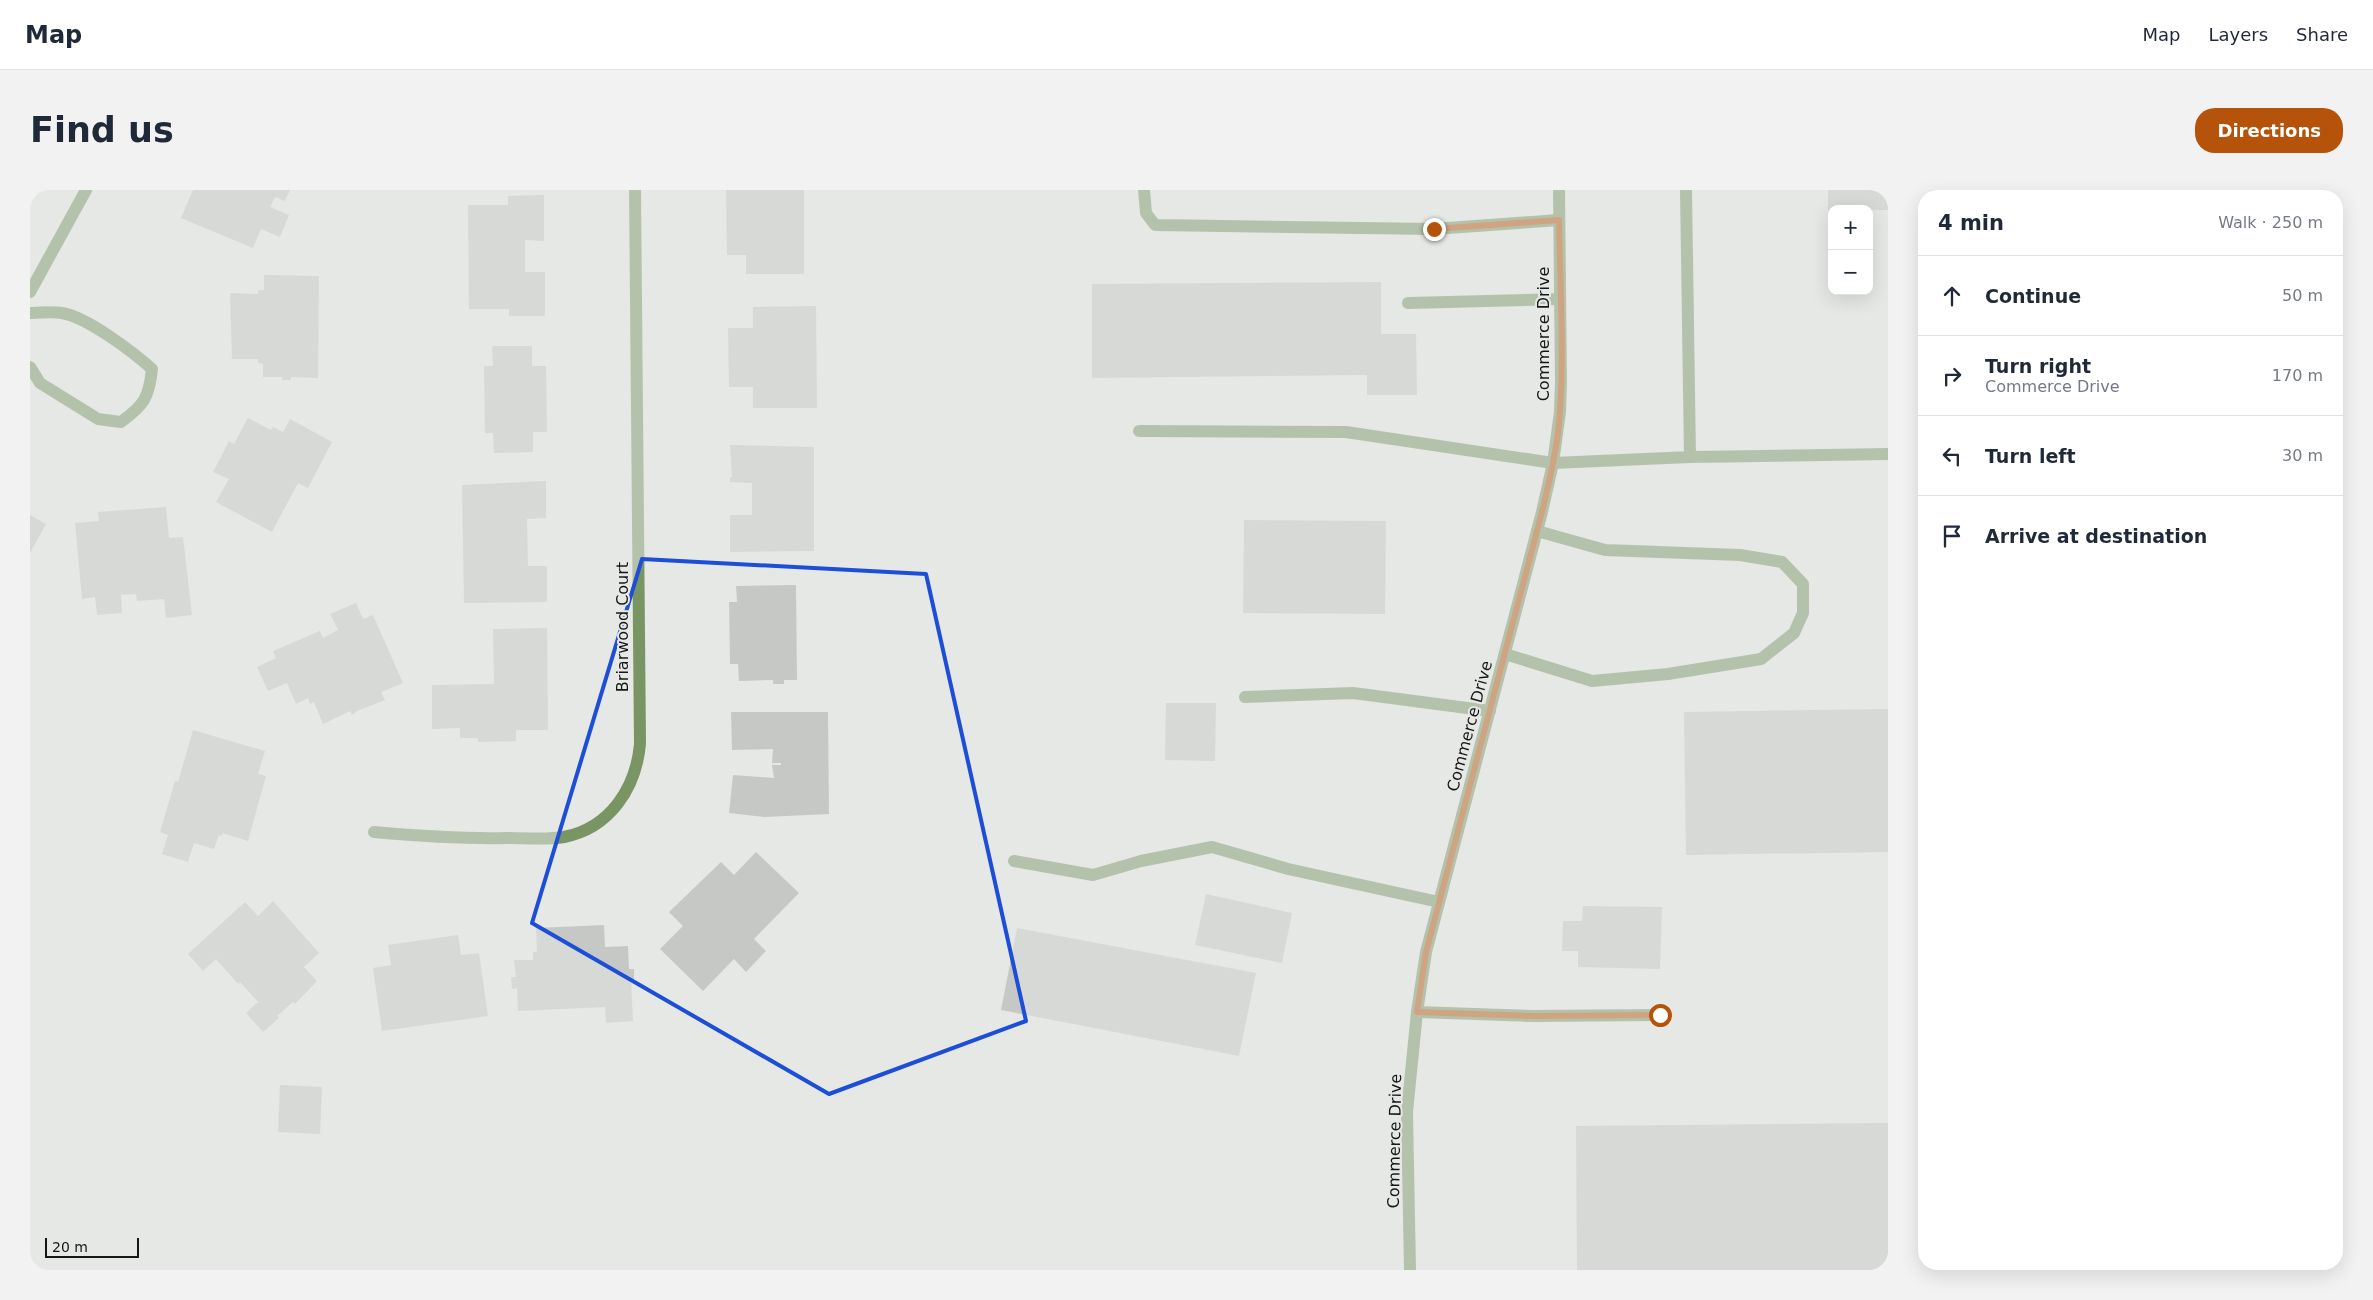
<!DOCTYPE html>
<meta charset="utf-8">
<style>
:root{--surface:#fff;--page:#f2f2f3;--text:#1f2937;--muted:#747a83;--line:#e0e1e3;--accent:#b45309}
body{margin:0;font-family:"DejaVu Sans",sans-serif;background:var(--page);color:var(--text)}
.controls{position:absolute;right:15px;top:15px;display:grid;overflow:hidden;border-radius:10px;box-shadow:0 5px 20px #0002}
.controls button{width:45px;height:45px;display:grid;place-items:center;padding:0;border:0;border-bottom:1px solid var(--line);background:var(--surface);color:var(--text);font:25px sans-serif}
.scale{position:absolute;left:15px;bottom:12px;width:94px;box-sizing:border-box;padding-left:5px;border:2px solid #151615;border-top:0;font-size:14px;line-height:18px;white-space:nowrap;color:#151615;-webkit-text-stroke:4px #e6e8e5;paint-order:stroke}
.stop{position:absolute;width:15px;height:15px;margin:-11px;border:4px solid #b45309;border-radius:50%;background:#fff}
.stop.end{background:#b45309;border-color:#fff;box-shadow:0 1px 5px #0008}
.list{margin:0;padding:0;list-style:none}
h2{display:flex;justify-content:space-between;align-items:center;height:65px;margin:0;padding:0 20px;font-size:21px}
h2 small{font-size:16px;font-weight:400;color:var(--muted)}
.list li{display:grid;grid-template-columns:32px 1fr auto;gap:15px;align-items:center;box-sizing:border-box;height:80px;padding:0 20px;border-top:1px solid var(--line)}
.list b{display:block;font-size:19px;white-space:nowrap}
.list p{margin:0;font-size:16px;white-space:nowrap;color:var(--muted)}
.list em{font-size:16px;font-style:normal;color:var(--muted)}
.icon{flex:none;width:28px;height:28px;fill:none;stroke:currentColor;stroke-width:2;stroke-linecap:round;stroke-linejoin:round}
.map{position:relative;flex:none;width:1858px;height:1080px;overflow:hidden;border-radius:20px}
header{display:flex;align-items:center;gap:30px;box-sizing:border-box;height:70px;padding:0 25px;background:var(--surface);border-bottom:1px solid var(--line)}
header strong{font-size:24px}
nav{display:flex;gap:28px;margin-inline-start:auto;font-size:18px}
.intro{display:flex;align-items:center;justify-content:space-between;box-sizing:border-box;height:120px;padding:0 30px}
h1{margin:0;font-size:35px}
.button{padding:12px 22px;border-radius:20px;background:var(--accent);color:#fff;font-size:18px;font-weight:700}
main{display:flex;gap:30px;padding:0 30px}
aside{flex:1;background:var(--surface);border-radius:20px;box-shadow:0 5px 20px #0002}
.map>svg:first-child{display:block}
.building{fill:#c6c8c5}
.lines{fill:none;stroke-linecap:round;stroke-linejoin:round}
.lane{stroke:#7a9564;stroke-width:12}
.street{stroke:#7a9564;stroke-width:12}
.route{stroke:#b45309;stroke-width:6}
.marked{fill:none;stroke:#1d4ed8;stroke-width:4;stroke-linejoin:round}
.labels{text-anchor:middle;stroke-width:4;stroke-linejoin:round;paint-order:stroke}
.street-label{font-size:16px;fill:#151615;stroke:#e6e8e5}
</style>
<header>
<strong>Map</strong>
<nav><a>Map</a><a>Layers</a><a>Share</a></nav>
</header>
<div class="intro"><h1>Find us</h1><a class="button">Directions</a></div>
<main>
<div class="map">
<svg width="1858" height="1080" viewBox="0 0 1858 1080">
<rect width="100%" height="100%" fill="#e6e8e5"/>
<path class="building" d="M163,0h97l-5,11 -10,-4 -5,10 19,8 -9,22 -19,-8 -8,19 -72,-30z
M696,0h78v84h-58v-19h-19z
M1798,0h60v20l-56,-1v2h-4z
M514,5v46l-19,-1v32h20v44h-36v-7h-40l-1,-104h40v-9z
M234,85l55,1 -1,102 -27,-1v3h-9v-3h-19v-13l-5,-1v-4h-26l-2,-66 28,1v-4h6z
M1351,92v52h35l1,61h-50v-20l-275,3v-94z
M786,116l1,102h-64v-21h-24l-1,-59h25v-21z
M462,156h40v20h14l1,66h-14v20l-39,1 -1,-20h-8l-1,-67h9z
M218,228l23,12 2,-3 10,5 7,-13 42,23 -24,46 -10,-5 -26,49 -56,-30 13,-23 -16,-7 16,-31 5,3z
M700,255l84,2v104l-84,1v-37h22v-32l-22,-1v-5h2z
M516,291v37l-19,1 1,47h19v36l-83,1 -2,-118z
M136,317l3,31 14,-1 9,78 -26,3 -2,-19 -27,2 -1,-7 -15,1 1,18 -25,2 -2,-18 -13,2 -7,-76 24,-2 -1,-9z
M0,325l16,9 -16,29z
M1214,330l142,1 -1,93 -142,-1z
M766,395l1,95h-13v4h-11v-4l-34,1 -1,-17h-8l-1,-62h8l-1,-16z
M326,413l7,16 10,-4 30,68 -22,9 4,8 -28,11 -5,4 -2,-4 -27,13 -9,-22 -4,2 -2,-6 -12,6 -9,-21 -19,8 -11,-24 19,-9 -3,-7 47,-20 3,7 15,-8 -8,-16z
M517,438l1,102h-32v11l-38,1v-4h-18v-10l-28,1v-44l62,-1 -1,-55z
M1136,513h50l-1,58 -50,-1z
M1858,519v143l-202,3 -2,-143z
M701,522h97l1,102 -64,3 -36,-4 4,-38 41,3 -2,-13h9v-2h-9l1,-14 -41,1z
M163,540l72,21 -7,23 8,2 -18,65 -26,-8v3l-3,-1 -5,14 -20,-6 -6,19 -26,-8 6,-19 -8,-3 15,-51 3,1z
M726,662l43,41 -45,46 12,12 -20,21 -12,-13 -31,32 -43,-42 23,-23 -14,-14 52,-50 13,13z
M1176,704l86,19 -10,50 -87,-18z
M243,711l46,52 -15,14 13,14 -22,23 -2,-2 -16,14 2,2 -16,14 -17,-19 12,-11 -18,-20 -2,2 -22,-25 -13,12 -15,-17 57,-52 13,14z
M1553,716l79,1 -2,62 -82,-2v-16h-16l1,-30h19z
M574,735l1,22 23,-1 1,23h5v12h-3l2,40 -27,2 -1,-16 -87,4 -1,-23 -5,1 -1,-12h5l-2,-17h19v-8h4l-1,-24z
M987,738l239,45 -17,83 -238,-46z
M428,745l3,20 18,-2 9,63 -106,15 -9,-63 18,-3 -3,-20z
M250,895l42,2 -2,47 -42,-2z
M1858,933v147h-311l-1,-144z"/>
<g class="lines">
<path class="lane" d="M1114,0l2,23 9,12 279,4 125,-9
M1378,113l152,-4
M1109,241l207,1 207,31 137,-6 -4,-267
M1660,267l198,-3
M1475,464l87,27 76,-7 93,-15 33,-26 9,-20v-29l-21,-22 -42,-7 -135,-5 -68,-19
M1215,507l108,-4 137,18
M984,671l79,14 48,-14 71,-14 76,22 151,33
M1387,822l115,4 128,-1"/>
<path class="street" d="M0,102l56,-102
M0,123c10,0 22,-2 32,0 25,4 71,39 90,56 -3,29 -8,36 -31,53l-23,-3 -58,-36 -10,-16
M344,642c45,4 89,7 133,6 19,0 39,2 57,-1 46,-9 72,-49 76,-93l-5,-554
M1380,1080l-3,-158 10,-100 9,-60 116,-440 11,-49 7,-51 1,-30 -2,-192"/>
</g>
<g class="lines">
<path class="route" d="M1404,39l125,-9c1,63 5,127 1,191 -2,34 -10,67 -18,101l-116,440 -9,60 115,4 128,-1"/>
</g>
<path d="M0 0H1858V1080H0ZM612,369l284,15 100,447 -197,73 -297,-171z" fill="#e6e8e5" fill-opacity=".55" fill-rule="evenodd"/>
<path class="marked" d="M612,369l284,15 100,447 -197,73 -297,-171z"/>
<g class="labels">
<g class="street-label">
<text transform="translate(1513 144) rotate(-90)" y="6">Commerce Drive</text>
<text transform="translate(592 437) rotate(-90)" y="6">Briarwood Court</text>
<text transform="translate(1439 536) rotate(-75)" y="6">Commerce Drive</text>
<text transform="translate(1364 951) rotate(-89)" y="6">Commerce Drive</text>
</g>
</g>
</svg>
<div class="controls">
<button>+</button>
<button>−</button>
</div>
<div class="scale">20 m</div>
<div class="stop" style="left:1630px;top:825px"></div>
<div class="stop end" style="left:1404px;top:39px"></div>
</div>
<aside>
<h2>4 min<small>Walk · 250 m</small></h2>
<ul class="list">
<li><svg class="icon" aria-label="ahead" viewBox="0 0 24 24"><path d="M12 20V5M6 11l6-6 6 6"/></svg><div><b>Continue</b></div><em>50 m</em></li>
<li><svg class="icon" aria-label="right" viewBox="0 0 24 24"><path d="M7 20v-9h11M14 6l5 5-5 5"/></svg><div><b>Turn right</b><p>Commerce Drive</p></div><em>170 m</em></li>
<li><svg class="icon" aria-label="left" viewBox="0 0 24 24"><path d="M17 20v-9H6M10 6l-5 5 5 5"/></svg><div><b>Turn left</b></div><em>30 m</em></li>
<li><svg class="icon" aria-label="arrive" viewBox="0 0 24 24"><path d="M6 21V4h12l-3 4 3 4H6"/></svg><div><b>Arrive at destination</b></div></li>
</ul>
</aside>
</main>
